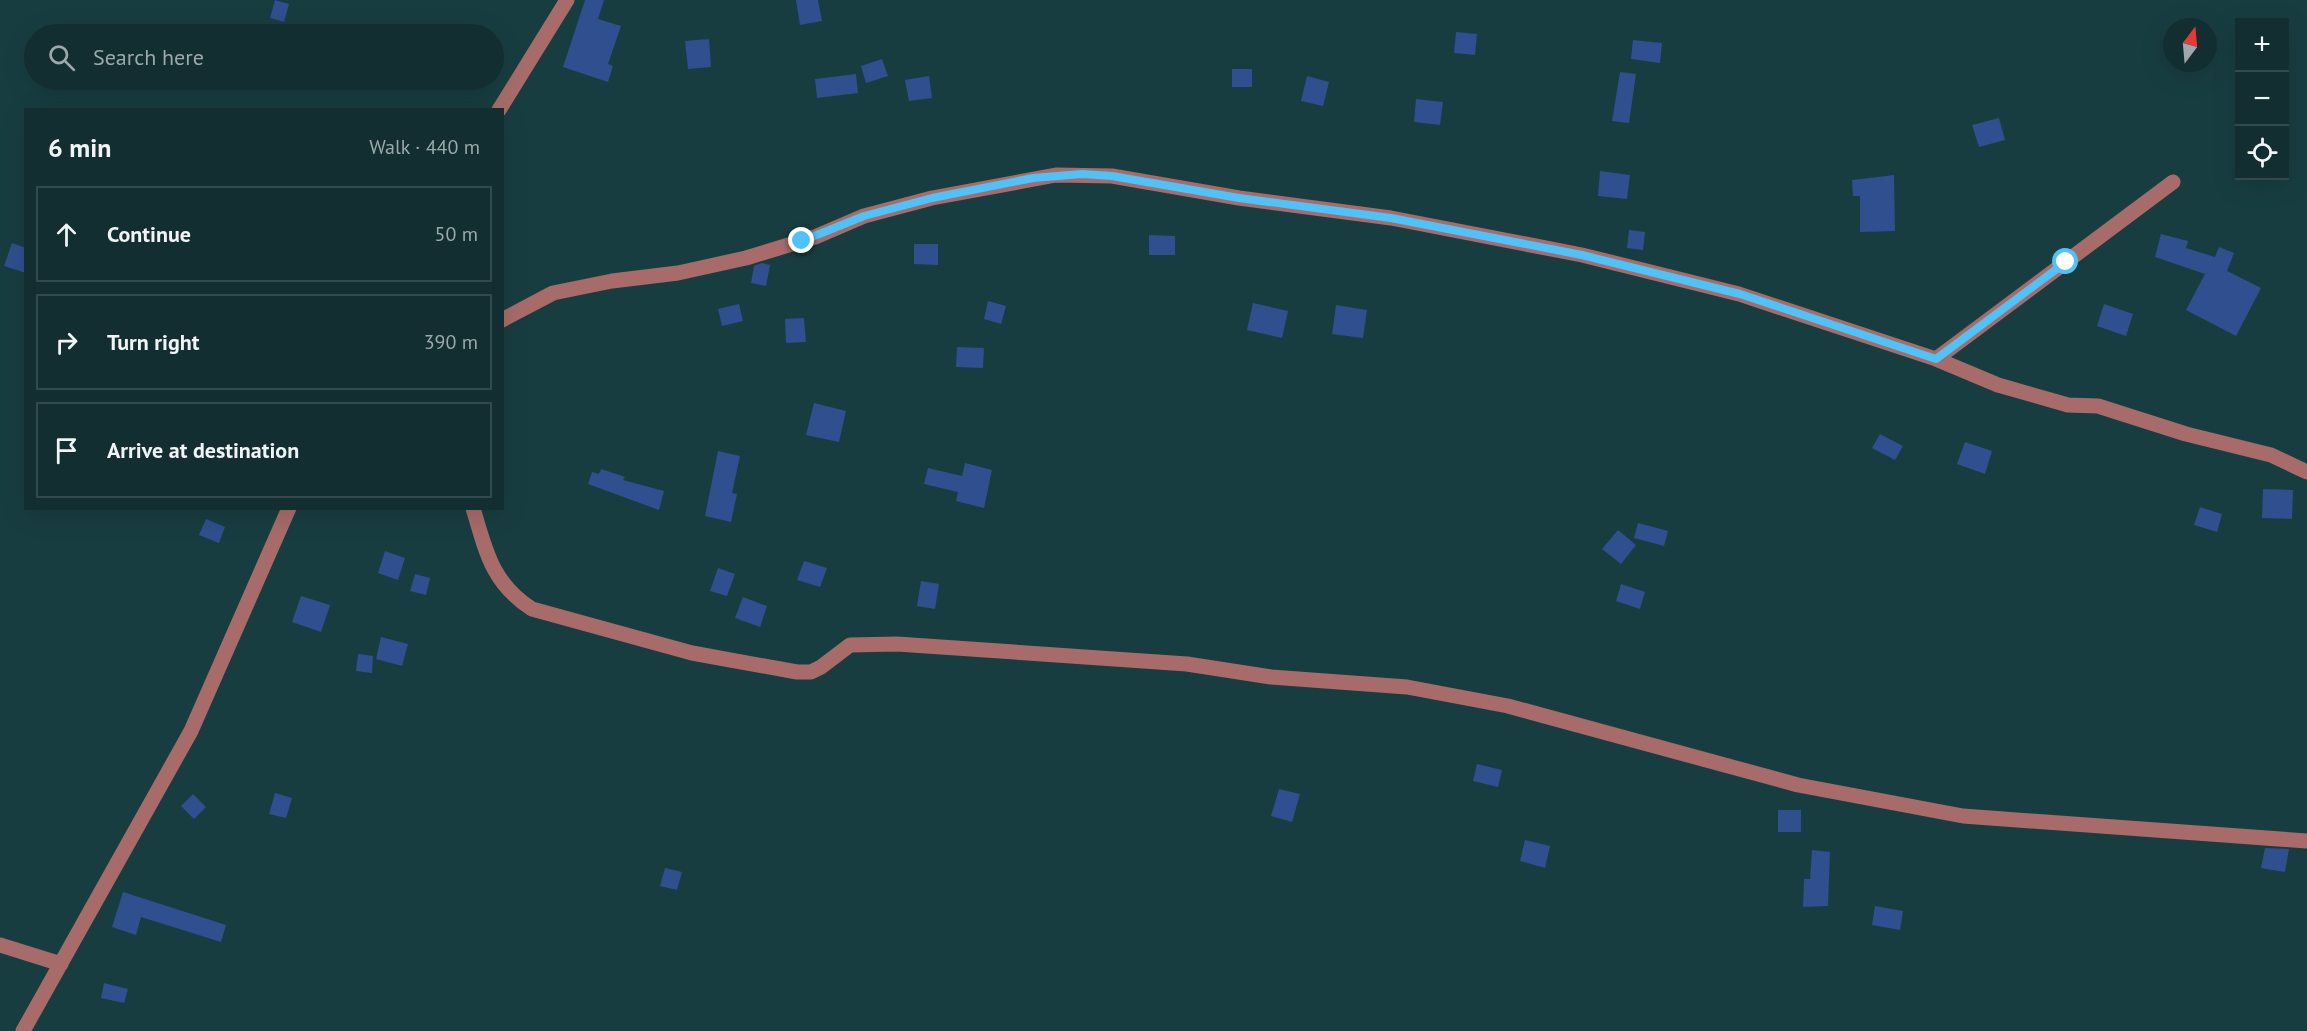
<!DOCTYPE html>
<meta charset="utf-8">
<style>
:root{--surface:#122e30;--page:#1f3a3c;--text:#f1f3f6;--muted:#9ca8ab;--line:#314a4c}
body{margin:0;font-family:"PT Sans",sans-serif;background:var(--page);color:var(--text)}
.controls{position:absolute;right:18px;top:18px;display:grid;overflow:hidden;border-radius:0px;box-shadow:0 6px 24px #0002}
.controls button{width:54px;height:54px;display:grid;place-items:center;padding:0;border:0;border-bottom:2px solid var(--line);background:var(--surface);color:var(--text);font:30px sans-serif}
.compass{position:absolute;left:2163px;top:18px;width:54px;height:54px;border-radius:50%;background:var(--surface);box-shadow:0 6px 24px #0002;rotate:16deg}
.stop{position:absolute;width:18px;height:18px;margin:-14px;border:4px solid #4fc3f7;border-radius:50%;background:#fff}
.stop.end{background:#4fc3f7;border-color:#fff;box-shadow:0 2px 6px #0008}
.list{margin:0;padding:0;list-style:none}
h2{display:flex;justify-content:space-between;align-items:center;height:78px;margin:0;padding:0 24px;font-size:26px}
h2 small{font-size:20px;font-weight:400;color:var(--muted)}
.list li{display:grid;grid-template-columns:39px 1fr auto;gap:18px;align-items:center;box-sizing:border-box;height:96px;margin:0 12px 12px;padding:0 12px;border:2px solid var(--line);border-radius:0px}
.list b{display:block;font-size:22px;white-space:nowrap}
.list em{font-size:20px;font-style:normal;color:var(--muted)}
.icon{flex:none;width:33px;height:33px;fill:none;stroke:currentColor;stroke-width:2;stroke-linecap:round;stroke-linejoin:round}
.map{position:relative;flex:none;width:2307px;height:1031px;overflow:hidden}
.search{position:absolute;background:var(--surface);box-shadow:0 6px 24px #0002;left:24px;top:24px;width:480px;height:66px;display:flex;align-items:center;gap:15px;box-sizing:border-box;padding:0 21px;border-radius:33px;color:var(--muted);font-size:22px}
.panel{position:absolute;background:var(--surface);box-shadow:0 6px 24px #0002;left:24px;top:108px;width:480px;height:402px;border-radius:0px}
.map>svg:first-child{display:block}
.building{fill:#2f4f8e}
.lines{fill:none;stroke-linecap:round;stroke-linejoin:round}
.minor{stroke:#a76c69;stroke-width:15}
.route{stroke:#4fc3f7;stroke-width:8}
</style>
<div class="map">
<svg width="2307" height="1031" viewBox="0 0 2307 1031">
<rect width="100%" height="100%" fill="#183d40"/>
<path class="building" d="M275,0l14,4 -5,18 -14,-4z
M585,0h19l-6,19 23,7 -13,38 5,2 -5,16 -45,-15z
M796,0h22l4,21 -22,4z
M1456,32l21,2 -2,21 -21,-2z
M709,39l2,28 -23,2 -3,-28z
M1633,40l29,3 -2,20 -29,-4z
M882,59l6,17 -22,7 -5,-17z
M1232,69h20v18h-20z
M1620,72l16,2 -7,49 -17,-2z
M856,74l2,19 -41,5 -2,-19z
M929,76l3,22 -23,3 -4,-21z
M1307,76l22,6 -6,24 -22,-5z
M1416,99l27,3 -3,23 -26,-3z
M1999,118l6,22 -26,7 -7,-22z
M1600,171l30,4 -3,24 -29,-3z
M1894,175l1,56 -35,1v-36h-7l-1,-16z
M1629,230l16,2 -2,18 -16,-2z
M2161,234l27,7 -2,7 29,9 4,-10 15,6 -7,18 34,17 -25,48 -50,-26 19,-36 -50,-17z
M1149,235l26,1v19h-26z
M12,243l14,5v25l-22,-7z
M914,244h24v21l-24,-1z
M762,263l8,2 -4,21 -15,-3 3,-17z
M988,301l18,5 -5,18 -17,-5z
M1253,303l35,8 -6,27 -35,-8z
M739,304l4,17 -21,5 -4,-17z
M2104,304l29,10 -7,22 -29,-10z
M1336,305l31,5 -4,28 -31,-4z
M804,318l2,24 -20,1 -1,-24z
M957,347l27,1 -1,20 -27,-1z
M814,403l32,8 -7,31 -33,-7z
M1880,434l23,12 -8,14 -23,-12z
M1965,442l27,9 -7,23 -28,-10z
M718,451l22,5 -8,37 5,1 -6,28 -26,-6z
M965,463l27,7 -8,38 -28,-7 2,-9 -34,-8 4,-16 34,8z
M601,469l24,8 -2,3 41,11 -5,19 -71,-26 4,-12 7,2z
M2263,489l30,1 -1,29 -30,-1z
M2200,507l22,7 -5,18 -23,-7z
M206,519l19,8 -6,16 -20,-8z
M1638,523l30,8 -4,15 -30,-8z
M1618,530l18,15 -15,19 -19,-15z
M385,551l20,7 -7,22 -20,-7z
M804,561l23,7 -7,19 -23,-7z
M718,568l17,6 -8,22 -17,-5z
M415,574l15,4 -4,17 -16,-4z
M921,581l18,3 -4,25 -18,-3z
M1621,584l24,8 -5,17 -24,-8z
M301,596l29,9 -9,27 -29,-10z
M743,597l24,9 -7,21 -25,-9z
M381,637l27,7 -6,22 -26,-7z
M358,654l15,2 -1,17 -16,-2z
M1477,764l25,6 -4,17 -25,-6z
M1279,789l21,5 -8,28 -21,-6z
M275,793l17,5 -6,20 -17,-4z
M193,794l13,13 -12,12 -13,-13z
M1778,810h23v22h-23z
M1525,840l25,6 -5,22 -25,-7z
M2265,848l24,1 -4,23 -24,-4z
M1812,850l18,2 -2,54 -25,1 1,-28h6z
M665,868l17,4 -5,18 -17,-4z
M123,892l103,33 -5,17 -80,-25 -5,18 -24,-8z
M1875,906l28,5 -3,19 -28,-5z
M104,983l24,6 -4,14 -23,-5z"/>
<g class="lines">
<path class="minor" d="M499,110l68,-110
M502,320l51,-27 59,-12 66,-8 68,-15 69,-21 49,-21 68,-18 124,-23 56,1 127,22 152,20 191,37 157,39 197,65 62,26 70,20 30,1 88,28 85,21 36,17
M1936,359l237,-177
M473,508c13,44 19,75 59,101l160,44 105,19h14l10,-5 29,-22 47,-1 290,20 84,13 136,10 101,19 290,79 165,31 344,25
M0,945l61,19
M23,1031l168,-300 98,-223"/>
</g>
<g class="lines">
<path class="route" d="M802,241l62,-25 68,-18 101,-20 49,-4 30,2 127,22 152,20 191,37 158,39 196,65 130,-97"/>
</g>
</svg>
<div class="controls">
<button>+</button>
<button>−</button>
<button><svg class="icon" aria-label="locate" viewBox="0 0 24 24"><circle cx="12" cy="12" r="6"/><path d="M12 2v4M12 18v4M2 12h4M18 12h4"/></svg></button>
</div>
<svg class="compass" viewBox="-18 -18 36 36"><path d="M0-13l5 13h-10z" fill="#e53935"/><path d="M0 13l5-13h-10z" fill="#9ca8ab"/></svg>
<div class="stop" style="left:2066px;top:262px"></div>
<div class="stop end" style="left:802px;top:241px"></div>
<div class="search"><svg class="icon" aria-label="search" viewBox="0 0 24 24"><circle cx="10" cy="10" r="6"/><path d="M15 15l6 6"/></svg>Search here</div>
<section class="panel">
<h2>6 min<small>Walk · 440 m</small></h2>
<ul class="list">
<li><svg class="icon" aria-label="ahead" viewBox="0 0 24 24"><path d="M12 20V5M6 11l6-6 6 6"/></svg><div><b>Continue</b></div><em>50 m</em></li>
<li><svg class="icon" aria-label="right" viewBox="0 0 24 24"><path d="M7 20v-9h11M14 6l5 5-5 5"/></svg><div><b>Turn right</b></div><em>390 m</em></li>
<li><svg class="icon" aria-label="arrive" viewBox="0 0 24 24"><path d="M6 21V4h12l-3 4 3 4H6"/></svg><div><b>Arrive at destination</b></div></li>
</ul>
</section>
</div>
